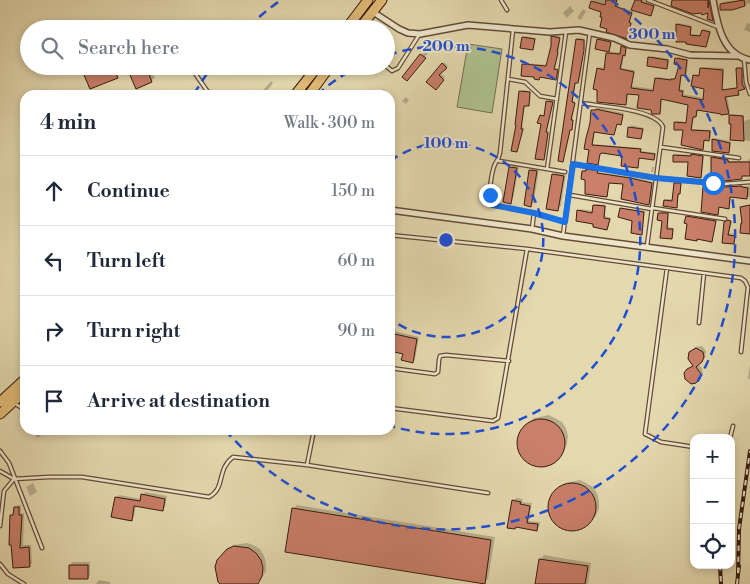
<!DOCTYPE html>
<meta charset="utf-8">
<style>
:root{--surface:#fff;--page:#f2f2f3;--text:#1f2937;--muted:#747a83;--line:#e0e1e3}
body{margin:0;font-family:"Libre Bodoni",serif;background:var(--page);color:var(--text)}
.controls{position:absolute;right:15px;bottom:15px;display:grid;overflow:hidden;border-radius:10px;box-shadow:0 2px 8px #0003}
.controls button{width:45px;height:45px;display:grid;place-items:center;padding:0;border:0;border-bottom:1px solid var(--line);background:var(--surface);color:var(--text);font:25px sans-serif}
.stop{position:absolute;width:15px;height:15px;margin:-11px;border:4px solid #1a73e8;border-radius:50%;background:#fff}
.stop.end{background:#1a73e8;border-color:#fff;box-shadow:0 1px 5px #0008}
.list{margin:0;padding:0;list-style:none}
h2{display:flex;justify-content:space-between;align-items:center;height:65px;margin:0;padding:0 20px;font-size:21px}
h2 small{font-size:16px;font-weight:400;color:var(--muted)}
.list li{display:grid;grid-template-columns:32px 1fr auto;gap:15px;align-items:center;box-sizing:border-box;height:70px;padding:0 20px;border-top:1px solid var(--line)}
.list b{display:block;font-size:19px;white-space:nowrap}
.list em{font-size:16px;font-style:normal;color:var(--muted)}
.icon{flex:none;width:28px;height:28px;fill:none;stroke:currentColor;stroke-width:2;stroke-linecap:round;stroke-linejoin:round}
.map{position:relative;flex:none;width:750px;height:584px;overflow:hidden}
.search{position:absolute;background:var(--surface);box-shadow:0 2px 8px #0003;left:20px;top:20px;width:375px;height:55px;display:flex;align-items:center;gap:12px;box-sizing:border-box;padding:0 18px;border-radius:28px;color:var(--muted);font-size:19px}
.panel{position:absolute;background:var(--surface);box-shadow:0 2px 8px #0003;left:20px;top:90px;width:375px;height:345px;border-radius:15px}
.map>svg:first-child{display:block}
.green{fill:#aec08f;stroke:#746e50}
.shadow{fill:#0003}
.building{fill:#c97f69;stroke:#391c10}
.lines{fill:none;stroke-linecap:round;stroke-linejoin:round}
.service-casing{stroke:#644b38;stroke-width:5}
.minor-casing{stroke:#644b38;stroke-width:8}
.trunk-casing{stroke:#391c10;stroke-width:11}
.service{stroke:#ede6ca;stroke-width:2.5}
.minor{stroke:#ede6ca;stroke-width:5}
.trunk{stroke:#e2bc77;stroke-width:9}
.rail-casing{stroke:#391c10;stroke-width:4}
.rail{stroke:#ede6ca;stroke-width:2;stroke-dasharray:5.5;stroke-linecap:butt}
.route{stroke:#1a73e8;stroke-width:6}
.ring{fill:none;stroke:#1d4ed8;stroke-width:2.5;stroke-dasharray:9 6}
.centre{fill:#1d4ed8;stroke:#ede6ca;stroke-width:2.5}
.ring-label{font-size:15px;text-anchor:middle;font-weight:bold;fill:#1d4ed8;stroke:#ede6ca;stroke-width:4;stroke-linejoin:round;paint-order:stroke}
</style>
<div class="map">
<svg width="750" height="584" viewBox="0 0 750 584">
<rect width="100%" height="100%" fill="#e4d8ae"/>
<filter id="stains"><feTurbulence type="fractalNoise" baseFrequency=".004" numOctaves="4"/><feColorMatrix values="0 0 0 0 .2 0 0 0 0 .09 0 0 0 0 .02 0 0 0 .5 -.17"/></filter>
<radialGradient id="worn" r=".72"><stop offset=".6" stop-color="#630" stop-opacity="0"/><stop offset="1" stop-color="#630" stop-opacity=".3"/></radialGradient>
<path class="green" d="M468,44l34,5 -10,64 -35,-6z"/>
<path class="shadow" d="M593,0h24l-2,5 17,6 4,-11h6l13,5 -5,10 -16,-6 -4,12 1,1 -3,16 -26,-27 -12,-4z
M680,0h29l4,19 -1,1 -3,-9z
M740,0h10v3l-18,5 -11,-4 2,-2z
M570,6l4,5 -7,7 -4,-5z
M583,9l3,2 -5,9 -4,-2z
M679,23l13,3 -1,8 11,1 2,-6 7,2 -4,13 -1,2 -18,-6 -11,1 1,-17z
M747,23l3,1v8l-6,-2z
M652,29l6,1 -2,6 -7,-1z
M555,35l5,1 -1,15 -4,17 4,1 -2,8 -1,2 -15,-3 -2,3 -15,-14 1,-2 23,2z
M525,36l11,2 -4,11 -11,-2z
M579,38l6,1 -5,41 -4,1 -3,20h2l-3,18h1l-10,41 14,-120z
M600,38l12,2 -3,11 -13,-3z
M624,45l3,1 -1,7 -2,1 -2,14 13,2 -3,16 22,3 4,-12 15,2 4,-1 4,-14 -5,-5 2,-2 10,2 -1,14 -2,2 -3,-1 -2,15 4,1 -1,4 21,4 1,-10 -11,-12 2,-2 5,1 2,-8 21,1 -1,21 15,-2v-19l5,-1v15l3,5 -6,2 -2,5 -11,1 3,16 -2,2 -30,-4 -1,5 -3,2 -2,13 19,1v8l-6,1 -2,9 -18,-19 -10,-6 2,-2 10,1 2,-18 -27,-6 -1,13 -2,2 -19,-19 -12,-1 -1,9 -2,2 -27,-35 2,-2 5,1 2,-15 2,-2 12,2z
M425,51l3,2 -17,22 -7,1z
M651,56l18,3 -1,7 -2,2 -16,-10z
M444,62l4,4 -8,7 5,4 -9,11 -8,-6z
M85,66h33l3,7 -4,4z
M127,66h22l6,12 -19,10z
M271,81l2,2 -9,12h-5z
M383,89l6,4 -1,2h-10z
M522,90l9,1 -1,12 -5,1 -3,23 2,1 -7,23 3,-59z
M406,97l3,3 -3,4 -4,-3z
M549,100h5l-4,17 -8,-2h3z
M599,108l25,5 -2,9 -1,1h-4l-3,11 -19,-3 -2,13 49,4 -1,3 15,2 -1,4 -2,2 -13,-2 -3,10 -13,-13 -23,-2 -3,12 -9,-2 3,-51z
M731,114l13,1v6l6,-2v22l-19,-2 1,-16 -2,-7z
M541,117l8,2 1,-2 -3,14h2l-4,26 -1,1z
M631,125l13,3 -3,10 -13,-3z
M715,138l16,3 -1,9 -2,2 -15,-12z
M694,153l10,2 -2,20 -1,1 -11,-15 -16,-5 2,-2 17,1z
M714,156l15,2v3h18l3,-3v17h-6l-2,2 -29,-19z
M513,165l6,1 -6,33 -2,3 -1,-35z
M533,167l6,1 -5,34 -3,3 -1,-35z
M652,167h2l-1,5h-2z
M589,168l10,2 -1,2 34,5 21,5 -2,20 -2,1 -25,-20 -14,-1 -4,13 -19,-17 -4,-7z
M556,172l10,1 -5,33 -3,3 -5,-34z
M676,182h6l-6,25 -11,-7 1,-1h7l2,-16z
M706,185l18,1 1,1 25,-1v11l-19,-1 -1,9 -2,2 -8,-1 -3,7 -13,-26z
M596,204l10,1 -1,11 6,2 -4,11 -13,-6 -15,-12 1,-2 14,2z
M623,208l22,3 -4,22 -7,-13 -13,-11z
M661,212h8l-1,15 6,1 -2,10 -11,-2 2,-17 -4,-5z
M688,215l29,4 -6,22 -22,-18 -2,-6z
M727,221h5l-3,12 7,1 -2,9 -11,-1z
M390,330l29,7 -4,22 -2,3 -8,-9 -15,-3z
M702,346l4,5 -1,7 -7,6 4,4 1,5 -4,6 -5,-13 -2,-16 3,-3z
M750,364v15h-2z
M549,415l13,7 4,6 2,8 -1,8 -3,7 -10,10 -7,4h-8l-7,-1 -11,-10 -3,-14 2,-7 14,-15z
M32,430h14l-8,8 -7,-7z
M240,430h21l-3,3z
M580,480l13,7 4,6 2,8v7l-3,8 -11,10 -7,3 -7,1 -8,-2 -11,-9 -2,-14 6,-13 4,-5 6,-4z
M33,483l4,9 -7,4 -4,-9z
M145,492l22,4 -2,11 -3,3 -26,-5 -2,12 -3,2 -15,-21 3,-3 22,4z
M516,498l7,1 -1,3 10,1 -3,18 11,1 -1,5 -3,3 -19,-4 -4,-25z
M18,505h3v8h3l-1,32h8l1,18 -3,3 -15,1 -2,-52z
M297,505l198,32 -7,42 -4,4 -191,-74z
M247,543l6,2 7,4 4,7 2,7v8l-4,7 -6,6h-34l-4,-24 15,-15z
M544,555l47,8 -3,21h-52l4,-25z
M73,562h17v13l-2,3 -18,-13z
M99,580l11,2v2h-14z"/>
<path class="building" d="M606,0h11l-2,6 17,7 -3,9 2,1 -3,16 -22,-7 1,-3 -7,-2 2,-10h-2l1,-5 -12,-4 2,-7 14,4z
M635,0h7l-1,2 13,4 -3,10 -20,-6z
M672,0h36v8l1,-8 4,21 -6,-2 1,-6 -6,2 -1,-2 -8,1 -22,-8z
M744,0l1,6 -13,4h-12v-6z
M676,24l15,3 -1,8 10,1 2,-6 8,2 -4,15 -20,-3v-2h-10z
M551,36l9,2 -3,14 1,1 -4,16 4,1 -2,10 -16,-3 -1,3 -5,-1v-2l-13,-1 1,-12 24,2 5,-20z
M522,37l13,2 -2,11 -13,-2z
M576,39l8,1v10l-6,33h-3l-3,19 3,1 -4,17h2l-1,10h-2l-7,32 -5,-1z
M597,39l14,3 -2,10 -14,-3z
M621,46l5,2 -1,8 -2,-1 -3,14 14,3 -3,16 22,3 2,-13 16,2v-1h4l4,-14 -5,-1 1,-6 12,2 -2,16 -4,-1 -2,16h4l-1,5 21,4 1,-11 -13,-3 2,-11 6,1 1,-8 23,2 -1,20 15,-2 -1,-20h6v16l3,5 -7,2 1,4 -14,2 4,17 -8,1v-1l-24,-4 -1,7h-3l-2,13 19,1 -1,10 -5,-1 -1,10 -22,-5 2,-15h-9v-8l12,1 2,-18 -27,-6 -1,15h-8l-1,-4 -14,-2 2,-13 -12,-1 -1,11 -29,-3v-12l-4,-1 4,-21 7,2 2,-17 14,1z
M420,54l6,4 -19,23 -5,-4z
M648,57l20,3 -1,9 -20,-3z
M442,63l5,5 -8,7 5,5 -8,10 -10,-8z
M85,66h28l5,12 -28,11 -9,-21z
M126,66h20l6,16 -16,7z
M519,91l11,1 -1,14h-5l-3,23h2l-6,23 -6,-1 5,-26h-1z
M546,101l7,1 -7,30 2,1 -4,27 -9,-1 6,-35 -4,-1 3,-8 4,1z
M596,109l27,6 -2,10 -4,-1 -3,11 -20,-3 -2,13 49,4 -1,3 15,2 -1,6 -15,-2 -1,10 -17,-2 1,-10 -20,-3 -2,1 -2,11 -11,-2 2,-13 -5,-1 2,-11 4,-15 1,-13h5z
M729,115l14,1 1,25 -14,-1 1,-16h-2z
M628,127l15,2 -2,10 -14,-2z
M712,139l18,4 -1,10 -17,-2z
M691,154l12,2 -2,22 -14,-2 1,-14h-15v-7l18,1z
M711,157l17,3v2h22v14h-8v3l-18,2 -13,-1z
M509,167l8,1 -6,36 -8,-2z
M586,169l12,2 -1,2 33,5 22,5 -3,22 -28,-6 2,-15 -14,-1 -2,14 -22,-3v-14l-4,-1 1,-8h4z
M529,170l8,1 -6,36 -7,-2z
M552,174l12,2 -6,35 -12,-2z
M674,183h7l-1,11h-2l-1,14 -14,-2 1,-6 8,1z
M711,186l13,1 18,-1v1l6,1 -1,11 -17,-2 -1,12 -10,-2 -1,8 -17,-3 2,-25z
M593,205l12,1 -1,12 6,1 -3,11 -14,-3v-3l-17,-3 1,-11 15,3z
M750,205v29l-10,-1 1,-10h1l-2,-16z
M620,208l24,4 -2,23 -11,-2 1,-12 -14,-4z
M658,213h10l-1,16h6l-1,10 -12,-1 2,-17 -5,-1z
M686,216l30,5 -4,21 -15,-3v2l-12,-2 2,-15 -3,-1z
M728,220l3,1 -3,14 7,1 -1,8 -12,-1 2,-21z
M390,333l27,6 -4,24 -12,-3 2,-6 -13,-3z
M696,348l7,4 1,5 -2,5 -6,5 5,7 -1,5 -4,4 -5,1 -6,-5 -1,-6 3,-4 6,-3 -5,-7 1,-7z
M517 443a24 24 0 1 1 48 0a24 24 0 1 1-48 0Z
M548 507a24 24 0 1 1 48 0a24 24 0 1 1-48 0Z
M141,494l24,5 -2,12 -29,-5 -2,15 -21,-4 4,-20 25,4z
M512,500l9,2 -1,2 10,2 -3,17 11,1 -1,7 -21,-4 -1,2 -8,-1z
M14,507h5v8h3l-2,33 9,-1 1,20 -17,1 -2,-23h-2l1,-30h3z
M292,508l199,32 -6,44 -200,-32z
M234,546l15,2 7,5 5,7 2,8 -1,8 -4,8h-38l-2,-2 -3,-15 2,-7 10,-11z
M539,559l49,7 -3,18h-50z
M69,565h19v14h-19z"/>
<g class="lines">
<defs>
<path id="service" d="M501,0l6,10
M648,0l70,27
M513,30l-13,123c-1,5 -2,7 -5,11 -4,9 -6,29 -5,39l3,2 41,8 31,9
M744,59l2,23 4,12
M184,66l8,3 18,26
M386,66l6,5 6,-3 21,-33
M508,79l17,3 15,14 17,3
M581,103c19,3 75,6 82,24l-16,119
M661,147l78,11
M499,161l66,11
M573,164l83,14 68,6 26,-2
M547,169l19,-137
M570,195l82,14
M653,208l72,11
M532,229l2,-16
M390,235l137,14 214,29 4,3 3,6 -7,65
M563,235l27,-203
M667,268l-22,166 16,8 33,5
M699,323l5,-50
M390,368l45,6 3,-2 1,-12 1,-4 6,-1 63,6
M14,403l11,7
M390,408l103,13 5,-3 29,-169
M730,438l3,-12
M0,451l9,12 33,85
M307,465l181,28
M0,471l14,8 35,-2h33l127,20c17,-9 7,-27 24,-40l74,8 7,-35
M0,526l4,-35 10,-12
M0,564l8,10 16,10"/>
<path id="minor" d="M713,0c4,23 9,55 37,60
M373,12l26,17 9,4 12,1 48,-9 82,7 29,-2 35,8 16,7 37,4 23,6 48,1
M390,210l142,19 31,7 187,25"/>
<path id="trunk" d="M346,29l22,-29
M359,29l23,-29
M295,95l23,-29
M309,95l21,-29
M0,402l25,-23
M0,414l25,-23"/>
</defs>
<use href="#service" class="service-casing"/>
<use href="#minor" class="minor-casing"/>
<use href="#trunk" class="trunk-casing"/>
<use href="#service" class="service"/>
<use href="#minor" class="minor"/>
<use href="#trunk" class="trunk"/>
<defs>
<path id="rail" d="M720,565l1,19
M738,573l1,-44 11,-78
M737,584l2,-18"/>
</defs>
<use href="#rail" class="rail-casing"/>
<use href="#rail" class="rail"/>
</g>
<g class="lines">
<path class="route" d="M490,195v8l3,2 41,8 31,9 8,-58 83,14 57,5"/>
</g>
<g class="ring">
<path d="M390 161A97 97 0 1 1 390 319"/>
<path d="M317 95A194 194 0 0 1 359 66M388 55A194 194 0 1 1 391 426"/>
<path d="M194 94A291 291 0 0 1 212 67M248 27A291 291 0 0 1 281 0M611 0A291 291 0 1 1 226 431"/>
</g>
<circle cx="446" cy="240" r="8" class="centre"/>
<g class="ring-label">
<text x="652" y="39">300 m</text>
<text x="446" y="51">200 m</text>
<text x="446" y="148">100 m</text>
</g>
<rect width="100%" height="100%" filter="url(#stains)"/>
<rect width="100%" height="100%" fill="url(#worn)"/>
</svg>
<div class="controls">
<button>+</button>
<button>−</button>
<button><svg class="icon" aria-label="locate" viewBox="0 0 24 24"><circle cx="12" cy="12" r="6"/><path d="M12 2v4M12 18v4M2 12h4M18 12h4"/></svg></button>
</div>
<div class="stop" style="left:713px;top:183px"></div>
<div class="stop end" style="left:490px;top:195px"></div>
<div class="search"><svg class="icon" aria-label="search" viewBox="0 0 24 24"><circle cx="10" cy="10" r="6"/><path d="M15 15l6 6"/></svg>Search here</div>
<section class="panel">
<h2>4 min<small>Walk · 300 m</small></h2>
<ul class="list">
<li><svg class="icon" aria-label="ahead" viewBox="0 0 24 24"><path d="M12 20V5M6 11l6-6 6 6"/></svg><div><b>Continue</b></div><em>150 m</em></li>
<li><svg class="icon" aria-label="left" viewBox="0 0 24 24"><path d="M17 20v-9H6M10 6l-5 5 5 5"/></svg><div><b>Turn left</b></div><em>60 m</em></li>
<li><svg class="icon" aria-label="right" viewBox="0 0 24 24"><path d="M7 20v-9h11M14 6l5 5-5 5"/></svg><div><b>Turn right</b></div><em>90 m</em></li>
<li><svg class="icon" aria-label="arrive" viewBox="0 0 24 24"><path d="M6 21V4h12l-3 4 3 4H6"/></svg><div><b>Arrive at destination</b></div></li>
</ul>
</section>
</div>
